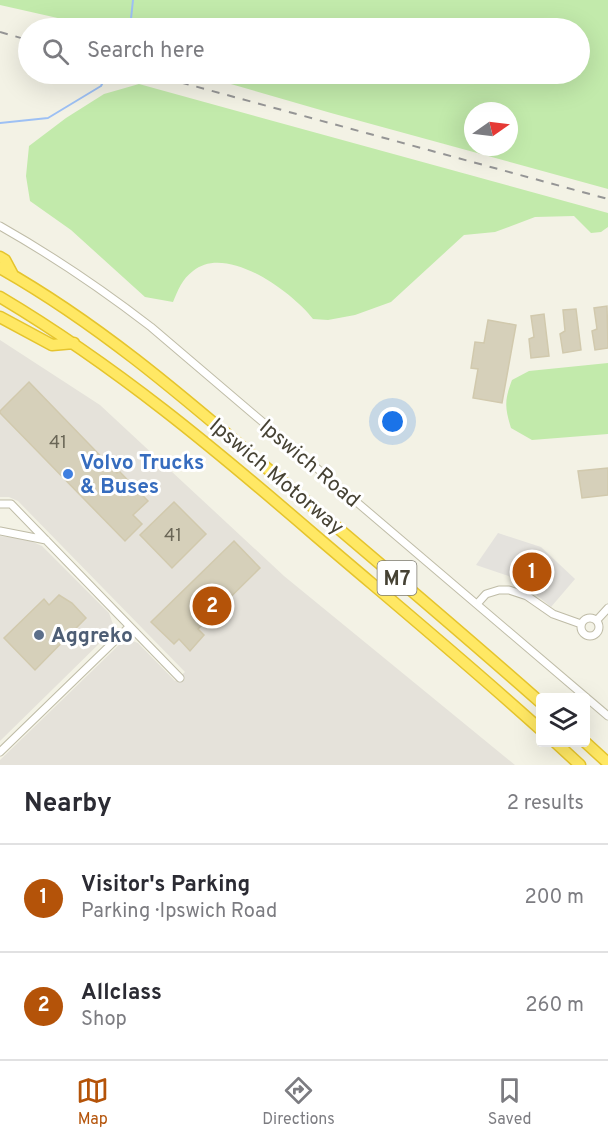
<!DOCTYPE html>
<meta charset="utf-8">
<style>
:root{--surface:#fff;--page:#f2f2f3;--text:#2b2b33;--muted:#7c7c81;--line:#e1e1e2;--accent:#b45309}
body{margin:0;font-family:Overpass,sans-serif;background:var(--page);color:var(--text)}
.controls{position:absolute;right:18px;bottom:18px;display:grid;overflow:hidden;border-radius:6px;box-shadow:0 6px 24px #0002}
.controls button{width:54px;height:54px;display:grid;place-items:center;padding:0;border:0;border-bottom:2px solid var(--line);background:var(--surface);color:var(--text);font:30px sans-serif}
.compass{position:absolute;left:464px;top:102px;width:54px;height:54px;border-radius:50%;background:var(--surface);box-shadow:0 6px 24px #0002;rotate:76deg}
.you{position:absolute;left:393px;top:422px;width:21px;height:21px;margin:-15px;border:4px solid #fff;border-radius:50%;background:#1a73e8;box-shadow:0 0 0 9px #1a73e833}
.badge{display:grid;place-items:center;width:39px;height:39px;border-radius:50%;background:var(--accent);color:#fff;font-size:20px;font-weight:700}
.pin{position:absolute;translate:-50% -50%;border:3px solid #fff;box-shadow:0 2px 6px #0006}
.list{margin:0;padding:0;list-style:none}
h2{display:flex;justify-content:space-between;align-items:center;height:78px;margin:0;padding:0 24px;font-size:26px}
h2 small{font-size:20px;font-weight:400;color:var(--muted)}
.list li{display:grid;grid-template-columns:39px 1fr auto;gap:18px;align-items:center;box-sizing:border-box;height:108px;padding:0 24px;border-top:2px solid var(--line)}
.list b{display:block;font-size:22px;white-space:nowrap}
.list p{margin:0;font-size:20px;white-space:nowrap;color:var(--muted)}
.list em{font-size:20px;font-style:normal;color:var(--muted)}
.icon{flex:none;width:33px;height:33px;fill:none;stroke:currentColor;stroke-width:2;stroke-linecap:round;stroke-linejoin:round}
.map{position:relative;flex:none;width:608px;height:765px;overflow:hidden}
.search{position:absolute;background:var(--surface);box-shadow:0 6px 24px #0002;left:18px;right:18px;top:18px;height:66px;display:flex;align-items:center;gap:15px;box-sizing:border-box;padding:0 21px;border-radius:33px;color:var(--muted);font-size:22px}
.sheet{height:294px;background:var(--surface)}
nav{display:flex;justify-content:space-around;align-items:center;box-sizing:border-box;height:84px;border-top:2px solid var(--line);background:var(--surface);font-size:16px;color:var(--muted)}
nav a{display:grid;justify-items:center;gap:3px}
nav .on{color:var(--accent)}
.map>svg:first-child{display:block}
.industrial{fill:#e5e2da}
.green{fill:#c2eaab;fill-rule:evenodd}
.parking{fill:#e4e2dd}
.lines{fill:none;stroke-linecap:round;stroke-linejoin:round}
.stream{stroke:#9dc0f4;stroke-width:2}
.building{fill:#d6d0ba;stroke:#d1c9ad;stroke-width:1.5}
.minor-casing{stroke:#bfbca7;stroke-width:9}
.highway-casing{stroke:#e5c42d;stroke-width:13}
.minor{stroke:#fff;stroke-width:7}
.highway{stroke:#ffe864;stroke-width:10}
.rail{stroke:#959595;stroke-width:2;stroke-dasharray:8 8;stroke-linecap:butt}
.shop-dot{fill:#3f7fe0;stroke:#fff;stroke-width:2}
.service-dot{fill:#5c6f8a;stroke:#fff;stroke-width:2}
.labels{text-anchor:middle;stroke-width:6;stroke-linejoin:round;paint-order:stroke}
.number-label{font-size:18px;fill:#6a6656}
.shield{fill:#fff;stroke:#7e7b71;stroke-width:1.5}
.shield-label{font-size:20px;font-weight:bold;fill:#464234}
.shop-label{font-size:21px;font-weight:bold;fill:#366cbe;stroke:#fff;text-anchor:start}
.street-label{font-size:21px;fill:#464234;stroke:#fff}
.service-label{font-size:21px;font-weight:bold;fill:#4e5e75;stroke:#fff;text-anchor:start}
</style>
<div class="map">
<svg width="608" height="765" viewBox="0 0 608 765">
<rect width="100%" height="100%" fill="#f3f2e5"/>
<path class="industrial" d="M0,340l100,65 184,171 231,189h-515v-5l122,-118 8,-2 8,3 37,38 10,-9 -167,-171 -9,-4h-9z
M0,536l26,3 16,7 67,67 4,11 -3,9 -110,108z"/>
<path class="green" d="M0,0h608v189l-277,-76 -135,-39h384v-46h-478l-102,-23zM473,111h36v36h-36z
M139,84l469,129v14l-7,5 -10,1 -17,-17 -39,1 -40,15 -31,3 -73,67 -36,13 -27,5 -15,-1c-21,-27 -87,-76 -120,-48 -11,8 -15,19 -20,31l-28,-5 -74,-67 -41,-29 -4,-25 3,-30 37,-28 38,-24z
M608,363v71l-76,6 -21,-12c-6,-20 -7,-27 1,-48l17,-9z"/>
<path class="parking" d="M498,533l43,14 34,32 -24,28 -34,-28 -41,-14z"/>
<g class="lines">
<path class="stream" d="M130,28l3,-28
M0,123l48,-5 53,-32 6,-12"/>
</g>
<path class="building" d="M607,306l1,42 -13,2 -3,-19 5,-2 -3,-21z
M576,309l5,41 -18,3 -3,-19 5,-3 -2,-21z
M544,314l5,42 -18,2 -2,-19 5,-2 -3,-21z
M488,320l28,5 -14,78 -29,-5 5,-29 -7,-1 4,-26 9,1z
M29,382l88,91 2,-2 29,30 -15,14 9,9 -17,17 -125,-128v-2z
M608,468v27l-26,3 -4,-27z
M174,502l32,32 -34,34 -32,-33z
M234,541l26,27 -62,61 6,6 -14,16 -11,-12 -5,5 -23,-22z
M59,595l13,8 14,15 -51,52 -31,-32 40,-39 5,6z"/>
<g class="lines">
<defs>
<path id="minor" d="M0,226c53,30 103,64 151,101l457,389
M0,504h11l169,174
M0,531l46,9
M477,604l9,-10 13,-4h10l18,6 26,18 28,10
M581 627a9 9 0 1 1 18 0a9 9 0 1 1-18 0Z
M597,620l11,-12
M0,752l129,-125"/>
<path id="highway" d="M0,257l5,3 8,15
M0,268c101,57 187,132 275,207 89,75 178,150 265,227
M0,297c116,69 215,152 317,240 75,64 151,127 223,192
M0,317l52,28 22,-2
M555,742l25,23
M585,742l23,21"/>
</defs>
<use href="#minor" class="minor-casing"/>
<use href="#highway" class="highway-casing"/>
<use href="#minor" class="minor"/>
<use href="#highway" class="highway"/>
<path class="rail" d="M0,32l28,8
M150,74l458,125"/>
</g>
<circle class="shop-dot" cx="68" cy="474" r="6"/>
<circle class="service-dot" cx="39" cy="635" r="6"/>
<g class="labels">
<g class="number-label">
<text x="58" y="448">41</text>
<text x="173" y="541">41</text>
</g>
<rect class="shield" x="377.5" y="561" width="39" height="34" rx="4.5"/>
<g class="shield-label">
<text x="397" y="585">M7</text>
</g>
<g class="shop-label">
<text x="80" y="469">Volvo Trucks<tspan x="80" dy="24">&amp; Buses</tspan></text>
</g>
<g class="street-label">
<text transform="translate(310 463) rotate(40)" y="7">Ipswich Road</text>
<text transform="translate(277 476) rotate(40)" y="7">Ipswich Motorway</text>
</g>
<g class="service-label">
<text x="51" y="642">Aggreko</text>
</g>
</g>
</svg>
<div class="controls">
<button><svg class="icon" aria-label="layers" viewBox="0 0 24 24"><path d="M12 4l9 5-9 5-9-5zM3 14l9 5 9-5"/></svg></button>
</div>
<svg class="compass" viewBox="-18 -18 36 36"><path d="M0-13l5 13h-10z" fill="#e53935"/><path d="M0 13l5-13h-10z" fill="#7c7c81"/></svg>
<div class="you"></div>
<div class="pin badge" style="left:532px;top:572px">1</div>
<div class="pin badge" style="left:212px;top:606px">2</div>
<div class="search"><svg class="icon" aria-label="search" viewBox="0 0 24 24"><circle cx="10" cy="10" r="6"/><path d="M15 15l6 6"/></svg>Search here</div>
</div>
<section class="sheet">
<h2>Nearby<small>2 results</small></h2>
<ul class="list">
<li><span class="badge">1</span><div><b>Visitor's Parking</b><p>Parking · Ipswich Road</p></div><em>200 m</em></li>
<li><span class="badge">2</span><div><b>Allclass</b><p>Shop</p></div><em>260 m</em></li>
</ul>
</section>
<nav>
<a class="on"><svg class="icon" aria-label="map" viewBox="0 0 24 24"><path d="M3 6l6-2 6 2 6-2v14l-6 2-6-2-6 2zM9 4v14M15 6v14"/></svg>Map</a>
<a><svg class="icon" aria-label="directions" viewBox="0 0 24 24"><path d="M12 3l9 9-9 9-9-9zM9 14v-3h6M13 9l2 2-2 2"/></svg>Directions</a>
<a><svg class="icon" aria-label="saved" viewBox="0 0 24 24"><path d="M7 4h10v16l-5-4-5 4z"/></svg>Saved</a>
</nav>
